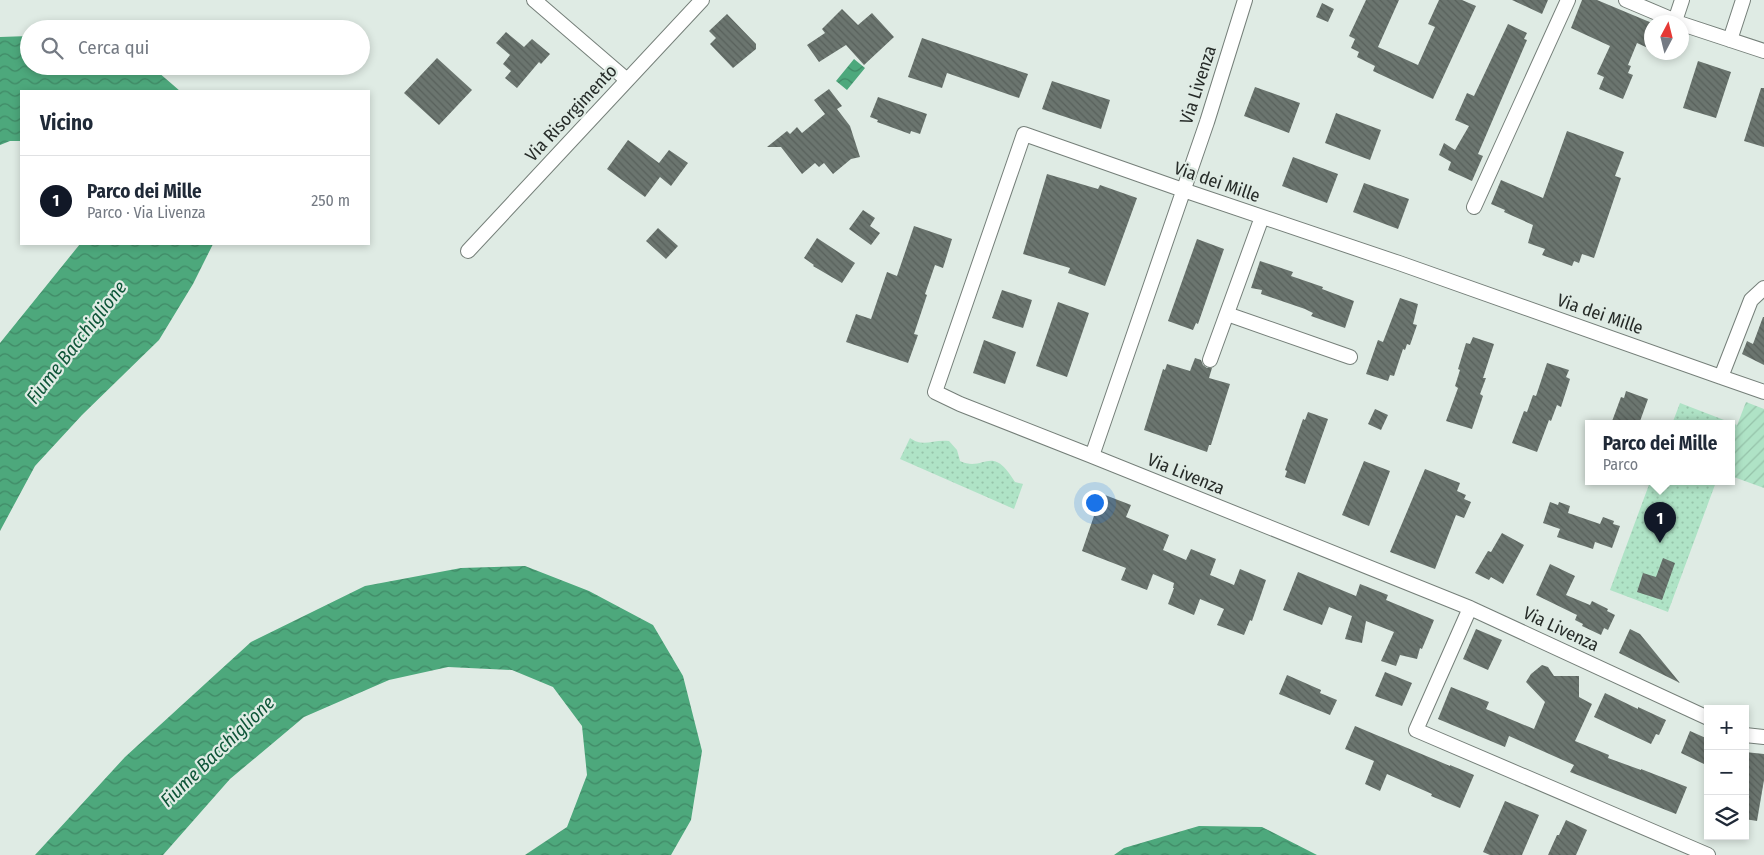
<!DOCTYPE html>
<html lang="it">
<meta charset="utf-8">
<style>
:root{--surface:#fff;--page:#f6f6f7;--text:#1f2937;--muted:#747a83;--line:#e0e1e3;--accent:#111827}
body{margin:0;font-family:"Fira Sans Condensed",sans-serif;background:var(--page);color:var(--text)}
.controls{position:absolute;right:15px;bottom:15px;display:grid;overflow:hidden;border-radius:0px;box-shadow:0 2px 8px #0003}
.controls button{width:45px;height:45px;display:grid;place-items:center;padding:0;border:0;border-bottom:1px solid var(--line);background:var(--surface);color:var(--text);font:25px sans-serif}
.compass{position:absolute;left:1644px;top:15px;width:45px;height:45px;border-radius:50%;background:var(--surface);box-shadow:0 2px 8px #0003;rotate:7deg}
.you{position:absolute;left:1094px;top:502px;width:18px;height:18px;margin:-12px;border:4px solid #fff;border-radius:50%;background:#1a73e8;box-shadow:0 0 0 8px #1a73e833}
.badge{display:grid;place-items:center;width:32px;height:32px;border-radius:50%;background:var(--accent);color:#fff;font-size:16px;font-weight:700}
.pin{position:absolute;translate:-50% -41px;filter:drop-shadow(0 1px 2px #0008)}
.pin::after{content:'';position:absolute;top:26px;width:18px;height:15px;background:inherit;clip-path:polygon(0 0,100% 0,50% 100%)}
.popup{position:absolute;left:1585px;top:420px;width:150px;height:65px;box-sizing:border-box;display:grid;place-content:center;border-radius:0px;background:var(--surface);filter:drop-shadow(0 1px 4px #0005);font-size:16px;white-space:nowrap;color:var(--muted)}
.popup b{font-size:19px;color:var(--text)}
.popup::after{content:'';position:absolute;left:50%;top:100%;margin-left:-10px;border:10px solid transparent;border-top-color:var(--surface)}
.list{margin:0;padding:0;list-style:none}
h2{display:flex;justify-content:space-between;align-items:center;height:65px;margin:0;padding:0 20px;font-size:21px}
h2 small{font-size:16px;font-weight:400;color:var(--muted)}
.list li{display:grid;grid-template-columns:32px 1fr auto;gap:15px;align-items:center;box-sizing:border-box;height:90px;padding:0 20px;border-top:1px solid var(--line)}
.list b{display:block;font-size:19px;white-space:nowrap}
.list p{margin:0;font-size:16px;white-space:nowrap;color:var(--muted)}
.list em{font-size:16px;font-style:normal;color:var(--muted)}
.icon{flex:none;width:28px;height:28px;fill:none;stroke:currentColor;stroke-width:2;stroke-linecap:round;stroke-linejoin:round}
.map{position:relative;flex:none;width:1764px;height:855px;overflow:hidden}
.search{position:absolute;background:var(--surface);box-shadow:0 2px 8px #0003;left:20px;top:20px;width:350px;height:55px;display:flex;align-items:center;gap:12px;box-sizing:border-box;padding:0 18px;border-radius:28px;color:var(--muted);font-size:19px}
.panel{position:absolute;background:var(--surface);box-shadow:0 2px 8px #0003;left:20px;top:90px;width:350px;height:155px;border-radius:0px}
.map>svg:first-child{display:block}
.park{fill:url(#park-dots)}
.garden{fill:url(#garden-furrows)}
.water{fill:url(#water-waves)}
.building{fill:url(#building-back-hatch)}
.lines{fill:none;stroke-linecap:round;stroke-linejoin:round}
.street-casing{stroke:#757f79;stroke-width:16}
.street{stroke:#fff;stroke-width:14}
.labels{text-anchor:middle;stroke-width:4.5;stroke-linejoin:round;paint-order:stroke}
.street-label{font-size:18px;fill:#262b28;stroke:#dfebe4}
.water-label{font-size:19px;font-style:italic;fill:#0e5538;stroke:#dfebe4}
</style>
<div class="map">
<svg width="1764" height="855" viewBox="0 0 1764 855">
<defs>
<pattern id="park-dots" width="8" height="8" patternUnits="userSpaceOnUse" patternTransform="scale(1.25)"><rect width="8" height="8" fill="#afe3c6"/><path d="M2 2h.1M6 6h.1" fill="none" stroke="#96c3aa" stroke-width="1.8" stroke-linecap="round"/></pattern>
<pattern id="garden-furrows" width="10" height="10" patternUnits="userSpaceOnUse" patternTransform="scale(1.25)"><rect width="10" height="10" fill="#afe3c6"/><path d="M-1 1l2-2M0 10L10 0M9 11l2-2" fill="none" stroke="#96c3aa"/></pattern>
<pattern id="water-waves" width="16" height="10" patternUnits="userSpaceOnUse" patternTransform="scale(1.25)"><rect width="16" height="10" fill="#4da87c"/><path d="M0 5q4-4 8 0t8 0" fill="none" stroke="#408966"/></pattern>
<pattern id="building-back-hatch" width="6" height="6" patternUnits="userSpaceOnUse" patternTransform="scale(1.25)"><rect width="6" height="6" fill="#6b756f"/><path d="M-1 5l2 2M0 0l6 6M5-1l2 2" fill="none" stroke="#58605b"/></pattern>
</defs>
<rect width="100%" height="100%" fill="#dfebe4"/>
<path class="park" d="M1680,403l57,22 -6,16v-17h-59z
M910,438c14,10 22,1 39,3l8,9 3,11c25,12 31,-19 55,21l8,2 -9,25 -114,-50z
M1650,482h66l-48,130 -58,-22z"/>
<path class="garden" d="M1746,402l18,7v79l-33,-12v-35z"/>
<path class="water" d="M29,36v30h122l29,25h-159v50h-11l-10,4v-108z
M854,59l11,9 -18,22 -11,-9z
M80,244h133l-20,40 -34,56 -77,75 -47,51 -35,65v-188z
M525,566l64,25 64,34 30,51 19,75 -11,69 -20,35h-146l42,-28 20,-52 -5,-49 -29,-39 -41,-17 -64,-3 -59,13 -85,37 -74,62 -67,76h-128l90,-98 126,-115 114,-56 96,-18z
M1199,826l63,1 55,28h-203l10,-7z"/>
<path class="building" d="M1366,0h33l-21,47 40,18 17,-38 -7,-3 11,-24h23l14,6 -43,93 -60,-28 2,-5 -18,-9 2,-5 -8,-4 4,-9 -6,-3z
M1512,0h36l-6,14z
M1582,0h15l55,23v17l-4,8 -11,-5 -9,22 3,1 -3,7 5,2 -10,24 -24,-10 5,-12 -7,-3 13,-28 -39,-18z
M1322,3l12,6 -6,13 -12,-5z
M842,9l16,16 14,-12 22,24 -30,28 -18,-20 -27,17 -12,-17 18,-12 -3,-4z
M727,14l29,30v5l-23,19 -23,-24 6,-6 -7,-7z
M1508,24l19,9 -3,6 3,1 -49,114 5,2 -11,25 -24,-11 3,-8 -12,-7 5,-12 11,7 14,-24 -14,-6 12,-27 7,3z
M506,32l18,15 8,-8 18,15 -9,10 -2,-2 -22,26 -12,-10 6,-7 -8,-7 7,-9 -14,-12z
M922,38l106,36 -9,24 -72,-25 -5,15 -34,-11z
M437,58l35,32 -33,35 -35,-32z
M1698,61l33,11 -15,46 -33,-10z
M1052,81l58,19 -9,29 -59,-20z
M1255,87l45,16 -11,30 -45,-17z
M1761,88h3v59l-20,-6z
M829,89l13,17 -5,3 13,17 10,31 -9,2 -18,15 -9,-11 -5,4 -4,-4 -13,11 -21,-27h-14l20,-16 3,3 7,-7 5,6 23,-19 -11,-14z
M878,97l49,17 -7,20 -9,-3 -1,3 -33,-12 1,-2 -8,-3z
M1336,113l45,17 -11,30 -45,-17z
M1567,131l57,21 -9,24 6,2 -27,80 -12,-4 -3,9 -5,-2 -2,5 -30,-11 3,-6 -17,-6 5,-18 -29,-13 1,-2 -14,-6 10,-24 42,18z
M628,140l31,23 10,-13 19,13 -17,23 -11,-9 -15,20 -38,-28z
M1293,157l45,17 -11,29 -45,-17z
M1047,174l51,15 2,-4 37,13 -32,88 -37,-13 2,-5 -47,-14z
M1364,183l45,16 -11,30 -45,-17z
M863,210l12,8 -5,8 10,7 -9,12 -22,-16z
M914,226l38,13 -9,29 -8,-3 -10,29 2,1 -13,39 4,1 -10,28 -62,-21 10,-28 15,5 16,-47 10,4z
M658,228l20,18 -12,13 -20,-18z
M817,238l38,25 -13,20 -29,-17 1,-1 -10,-7z
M1197,239l27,10 -26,75 -2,-1 -3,7 -25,-9z
M1260,261l33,11 -2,4 32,11 -1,2 32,12 -9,27 -34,-12 2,-3 -8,-4 -44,-15 1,-4 -11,-2z
M1002,290l30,10 -9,28 -31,-10z
M1400,298l18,6 -5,20 4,1 -7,20 -3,-1 -2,6 -2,-1 -9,27 -4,-1 -2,6 -22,-7 12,-34 5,2z
M1058,302l31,11 -22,64 -31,-11z
M1763,317h1v48l-22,-11 5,-13 6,3z
M1473,337l21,7 -11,34h3l-6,16 3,2 -11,33 -26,-8 12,-33 -3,-2 5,-16 -2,-1 8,-26 4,1z
M984,340l32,12 -11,32 -32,-11z
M1195,358l6,2 2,5 4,3h5l-3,10 21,6 -19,61h-2l-2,7 -63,-22 19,-61 2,1 2,-6 23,7z
M1547,363l22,7 -3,7 4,2 -9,28 -4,-2 -6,16 -2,-1 -12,32 -25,-9 12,-32 3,1 6,-17 3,1z
M1626,391l22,8 -9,25h-28l10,-27 3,1z
M1375,409l13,6 -7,15 -13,-6z
M1308,412l20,7 -23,65 -20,-7 2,-6 -2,-1 18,-51 2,1z
M1364,461l26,10 -21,55 -27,-11z
M1425,469l35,14 -3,8 9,4 -2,4 7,3 -7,16 -8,-3 -21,54 -45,-17z
M1105,495l26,10 -5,12 43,18 -6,15 23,10 5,-11 25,10 -6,16 24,10 6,-16 26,11 -14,41 -2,-1 -6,15 -27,-10 7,-16 -24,-10 -6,16 -26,-11 6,-16h-1l1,-5 -21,-9 -6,16 -26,-10 5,-12 -44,-17 14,-41 3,1z
M1550,502l8,3 1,-3 11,4 -2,7 32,11 3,-7 11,4 -1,3 7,2 -8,22 -17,-6 -2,7 -36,-12 3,-8 -17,-6z
M1502,533l22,12 -21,39 -12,-7 -2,3 -14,-7 13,-22 3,1z
M1663,558l12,5 -13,37 -25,-8 6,-19 13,4z
M1550,564l25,12 -9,19 24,10 2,-4 16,8 -1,2 8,4 -7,15 -4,-2 -3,7 -19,-9 1,-2 -8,-4 2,-5 -41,-20z
M1298,572l58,24 4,-12 28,11 -2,5 48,20 -12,29 -2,-1 -3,11 -17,-4 -4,11 -15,-5 13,-29 -28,-11 -4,22 -17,-4 7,-23 -23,-9 -7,18 -39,-15z
M1476,629l26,11 -14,30 -25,-11z
M1630,629l10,5 40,49 -61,-30z
M1542,665l6,2 6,9h25v21l13,7 -17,37 34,14 -1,3 33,12v-1l46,18 -11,27 -106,-42 4,-7 -65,-29 -4,11 -67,-28 13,-32 38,15 -3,7 48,20 11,-27 -19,-20 5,-8z
M1385,672l27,11 -10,23 -27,-10z
M1287,675l34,15 -1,3 17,7 -7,15 -51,-21z
M1605,693l33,16v-2l28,13 -7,15 -3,-1 -5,10 -57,-27z
M1355,726l95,40v-1l24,10 -14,33 -29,-12 1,-2 -45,-20 -7,17 -15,-7 9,-23 -29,-12z
M1690,731l18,8v16l-4,9 -23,-11z
M1745,752l19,2v26l-7,41 -12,-2z
M1505,801l34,14 -17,40h-32l-7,-3z
M1566,820l21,10 -11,25h-28l9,-20h2z"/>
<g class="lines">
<defs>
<path id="street" d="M534,0l93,80
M1245,0l-38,122 -115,334 378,152 238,110
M1626,0l52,22
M1675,21l7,-21
M1682,24l82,27
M1730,40l13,-40
M1474,207l94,-207
M468,251l234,-251
M1227,314l123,43
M1210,360l52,-143
M1721,377l43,15
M1092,456l-132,-52 -25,-12 89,-258 159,56 216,73 322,114 30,-77 13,-12
M1470,608l-54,122 292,125
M1745,735l19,2"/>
</defs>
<use href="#street" class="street-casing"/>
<use href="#street" class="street"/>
</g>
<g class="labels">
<g class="street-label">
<text transform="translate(1198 85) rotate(-72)" y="6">Via Livenza</text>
<text transform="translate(571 113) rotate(-47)" y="6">Via Risorgimento</text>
<text transform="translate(1217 182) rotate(19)" y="6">Via dei Mille</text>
<text transform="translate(1600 314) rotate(19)" y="6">Via dei Mille</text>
<text transform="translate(1186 474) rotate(22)" y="6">Via Livenza</text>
<text transform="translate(1561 629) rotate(25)" y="6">Via Livenza</text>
</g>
<g class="water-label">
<text transform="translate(76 342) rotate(-52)" y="7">Fiume Bacchiglione</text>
<text transform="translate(217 751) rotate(-44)" y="7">Fiume Bacchiglione</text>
</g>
</g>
</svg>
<div class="controls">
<button>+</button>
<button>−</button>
<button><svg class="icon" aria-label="layers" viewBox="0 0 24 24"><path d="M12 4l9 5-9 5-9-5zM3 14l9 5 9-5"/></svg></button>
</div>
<svg class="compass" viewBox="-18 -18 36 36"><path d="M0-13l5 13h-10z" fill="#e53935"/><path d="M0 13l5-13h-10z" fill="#747a83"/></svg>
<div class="you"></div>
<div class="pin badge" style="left:1660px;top:543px">1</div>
<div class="popup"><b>Parco dei Mille</b>Parco</div>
<div class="search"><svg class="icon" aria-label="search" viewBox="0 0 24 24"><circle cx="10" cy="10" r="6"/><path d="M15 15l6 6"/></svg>Cerca qui</div>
<section class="panel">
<h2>Vicino<small></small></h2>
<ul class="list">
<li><span class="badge">1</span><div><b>Parco dei Mille</b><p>Parco · Via Livenza</p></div><em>250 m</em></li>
</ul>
</section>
</div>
